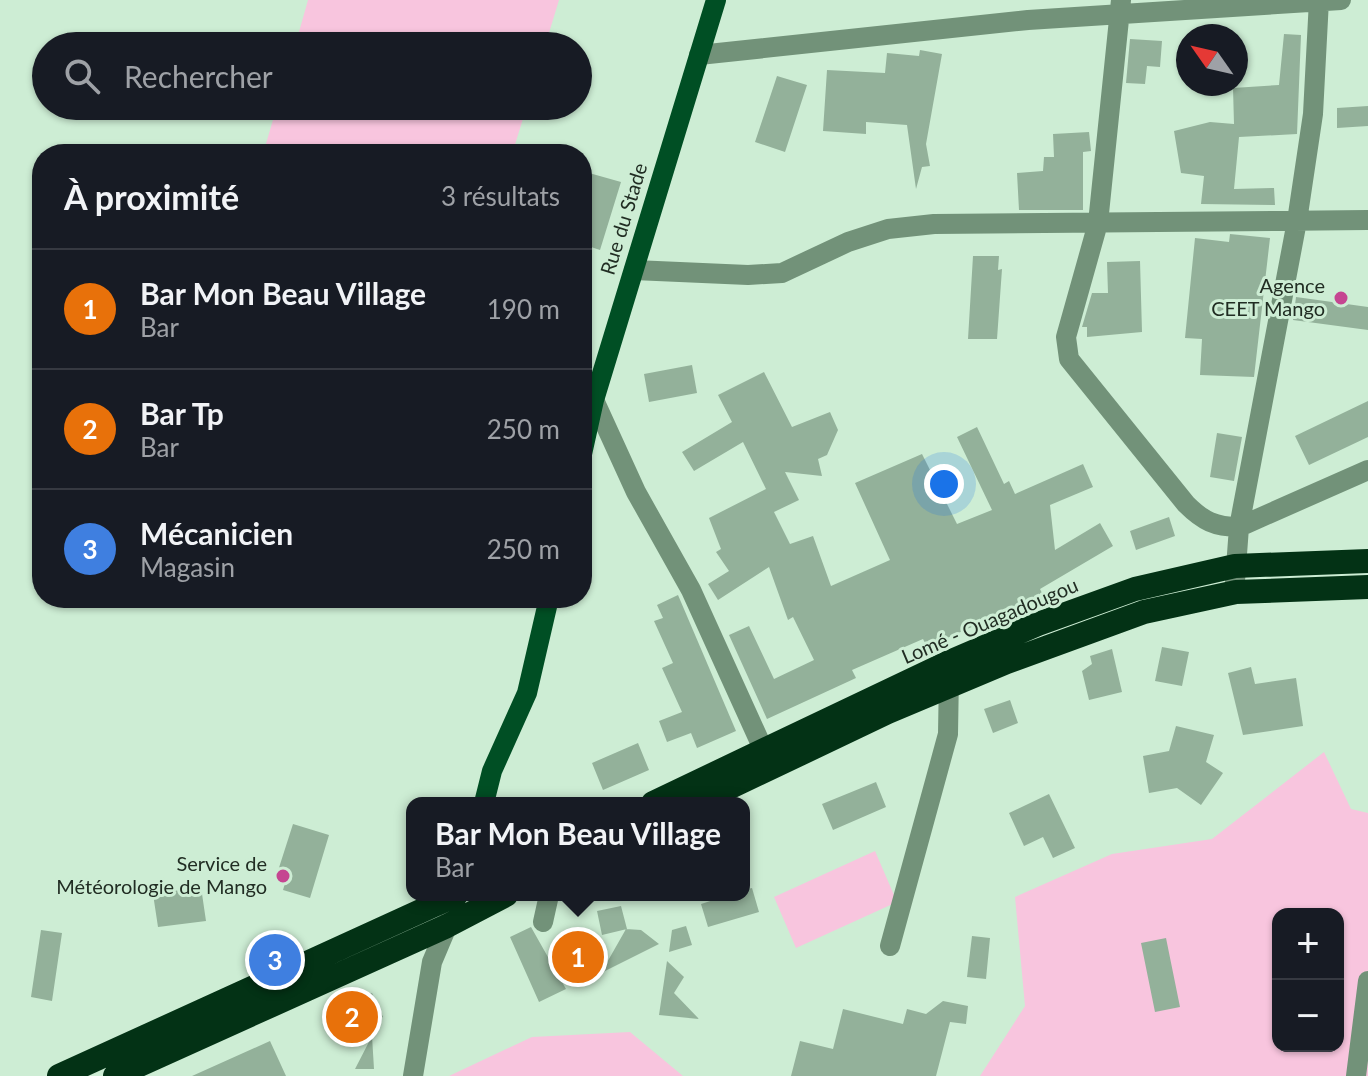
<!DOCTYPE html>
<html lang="fr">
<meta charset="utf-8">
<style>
:root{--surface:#171b24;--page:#242831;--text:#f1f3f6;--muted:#9ea1a6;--line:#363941;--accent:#c54691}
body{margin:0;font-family:Lato,sans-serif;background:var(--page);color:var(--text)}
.controls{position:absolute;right:24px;bottom:24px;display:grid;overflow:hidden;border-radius:16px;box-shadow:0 2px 6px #0004}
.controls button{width:72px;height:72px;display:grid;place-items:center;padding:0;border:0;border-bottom:2px solid var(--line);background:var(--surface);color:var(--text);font:40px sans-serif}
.compass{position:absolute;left:1176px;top:24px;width:72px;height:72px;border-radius:50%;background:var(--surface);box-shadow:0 2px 6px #0004;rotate:304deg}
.you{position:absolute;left:944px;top:484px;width:28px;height:28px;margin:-20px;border:6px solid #fff;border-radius:50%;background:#1a73e8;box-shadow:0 0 0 12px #1a73e833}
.badge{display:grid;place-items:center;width:52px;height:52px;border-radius:50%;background:var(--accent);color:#fff;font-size:26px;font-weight:700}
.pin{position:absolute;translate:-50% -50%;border:4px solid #fff;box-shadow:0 2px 8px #0006}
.popup{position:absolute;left:406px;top:797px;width:344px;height:104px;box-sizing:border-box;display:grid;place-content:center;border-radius:16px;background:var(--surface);filter:drop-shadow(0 2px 6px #0005);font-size:26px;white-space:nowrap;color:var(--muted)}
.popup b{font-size:30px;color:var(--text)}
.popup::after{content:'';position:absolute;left:50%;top:100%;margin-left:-16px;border:16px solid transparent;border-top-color:var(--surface)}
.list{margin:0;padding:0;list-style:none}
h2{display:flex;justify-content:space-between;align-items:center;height:104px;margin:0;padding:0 32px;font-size:34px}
h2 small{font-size:26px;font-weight:400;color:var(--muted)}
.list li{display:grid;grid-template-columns:52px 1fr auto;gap:24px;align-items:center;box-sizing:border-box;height:120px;padding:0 32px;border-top:2px solid var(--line)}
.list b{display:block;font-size:30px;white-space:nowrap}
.list p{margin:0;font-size:26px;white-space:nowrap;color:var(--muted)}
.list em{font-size:26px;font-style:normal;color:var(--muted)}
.icon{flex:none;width:44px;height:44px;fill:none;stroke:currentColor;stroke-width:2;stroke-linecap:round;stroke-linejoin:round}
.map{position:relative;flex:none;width:1368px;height:1076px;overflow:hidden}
.search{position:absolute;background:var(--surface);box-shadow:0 2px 6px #0004;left:32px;top:32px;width:560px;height:88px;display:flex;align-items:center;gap:20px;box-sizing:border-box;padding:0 28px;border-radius:44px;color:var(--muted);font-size:30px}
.panel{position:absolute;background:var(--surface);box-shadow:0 2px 6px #0004;left:32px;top:144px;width:560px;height:464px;border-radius:32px}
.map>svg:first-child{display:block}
.green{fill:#f8c5de;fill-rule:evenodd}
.building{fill:#93b19a}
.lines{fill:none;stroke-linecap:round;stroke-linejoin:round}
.minor{stroke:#729279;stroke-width:20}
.major{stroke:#004f24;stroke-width:20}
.highway{stroke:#033215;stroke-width:24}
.poi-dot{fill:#c54691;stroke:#cdedd4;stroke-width:3}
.labels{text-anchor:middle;stroke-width:6;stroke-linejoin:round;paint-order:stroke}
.street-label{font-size:20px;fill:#212d23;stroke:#cdedd4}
.poi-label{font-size:20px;fill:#212d23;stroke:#cdedd4;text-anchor:end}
</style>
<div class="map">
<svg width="1368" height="1076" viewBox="0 0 1368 1076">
<rect width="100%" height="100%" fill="#cdedd4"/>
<path class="green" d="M308,0h251l-14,46h-250z
M277,106h250l-15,48h-249z
M1324,752l27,57 17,4v263h-388l45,-70 -10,-109 97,-43 100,-15zM1278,914h60v132h-60z
M875,851l22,51 -101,46 -22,-51z
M630,1032l53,44h-234l83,-39z"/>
<path class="building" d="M1284,34l17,1 -4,99 -58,3 -5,52 40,-1 1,17 -74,-1 3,-28 -23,-3 -7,-42 36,-9 24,2 -1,-36 46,-3z
M1130,39l32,2 -2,26 -13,-1 -2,18 -19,-1z
M920,50l22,4 -16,90 4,22 -8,1 -6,22 -9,-64 -41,-3v12l-43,-3 4,-61 58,3 2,-20 32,3z
M777,76l30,9 -22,67 -30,-10z
M1368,106v20l-31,2v-20z
M1089,132l2,19 -8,1v58h-64l-2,-37 26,-2 1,-14h10l-1,-23z
M582,171l39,11 -21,68 -18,-6z
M1230,234l40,4 -16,139 -54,-2 2,-36 -17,-1 10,-100 34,4z
M973,256h26l-1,14 4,-1 -5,70h-29z
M1140,261l2,71 -55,5v-10h-5l10,-34h16l-1,-31z
M1296,297l72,10v23l-75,-10z
M692,365l5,28 -48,9 -5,-28z
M764,372l28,55 38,-15 8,18 -11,25 -9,4 4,17 -37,-4 14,28 -25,12 16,32 23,-8 18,50 59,-26 -35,-77 67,-29 35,70 35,-14 -35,-73 20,-10 27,57 5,-3 6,13 68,-30 10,23 -43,18 5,45 45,-27 13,23 -73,43 3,6 -116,52 -4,-8 -71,31 4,8 -89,41 -38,-84 20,-9 25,53 40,-19 -21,-43 -5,3 -19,-53 -51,33 -10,-16 21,-13 -13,-19 5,-3 -12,-31 57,-29 -23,-47 -49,29 -12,-19 50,-30 -14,-27z
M1368,401v36l-59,28 -14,-29z
M1217,433l25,4 -8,44 -24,-4z
M1169,517l6,19 -39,14 -6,-19z
M678,595l58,136 -39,17 -6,-15 -24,9 -8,-21 23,-9 -20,-44 11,-5 -19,-42 9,-3 -6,-13z
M1162,647l27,5 -7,34 -27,-5z
M1112,649l10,43 -33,8 -7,-29 10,-7 -2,-8z
M1251,667l4,17 41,-6 7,48 -60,9 -15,-62z
M1010,700l8,23 -25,10 -9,-24z
M1176,726l38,9 -8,27 17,11 -22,32 -24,-17 -28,5 -6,-37 26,-5z
M638,743l11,27 -46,20 -11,-27z
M876,782l10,25 -53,23 -11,-26z
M1049,794l26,54 -22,10 -10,-21 -19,9 -15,-33z
M293,824l36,11 -19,63 -27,-8 3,-10 -10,-3z
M201,887l5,34 -48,6 -5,-33z
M752,888l7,24 -51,15 -7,-23 28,-9h15v-5z
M621,906l6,23 -25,6 -5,-24z
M686,926l6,19 -23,7 3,-22z
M531,927l35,62 -27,13 -29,-65z
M626,929l15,1 18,14 -58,29z
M41,930l21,3 -10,68 -21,-4z
M972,936l18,2 -4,41 -19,-2z
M1166,938l14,69 -25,5 -14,-69z
M667,961l17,16 -10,16 25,26 -40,-4z
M372,993l11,24 -38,18 -11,-25z
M943,1001l25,5 -2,18 -16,-2 -14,54h-145l9,-35 33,8 10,-40 60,15 4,-15 19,5z
M372,1036l2,33h-19z
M270,1041l16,35h-94z"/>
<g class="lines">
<path class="minor" d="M1121,0l-23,223 -32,114 3,22 117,145c17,17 29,23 53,23l129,-57
M699,55l329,-35 313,-20
M634,270l114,5 34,-2 66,-31 40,-13 46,-5 434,-4
M594,400l42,92 55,98 73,161
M1235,581l4,-54 58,-306 16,-107 6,-114
M543,922l6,-27
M890,946l58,-212 1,-60
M413,1076l19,-114 19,-45
M1356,1076l12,-95"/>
<path class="major" d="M582,454l12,-54 122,-400
M484,803l8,-32 35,-78 22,-95"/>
<path class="highway" d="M653,803l294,-140 91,-39 97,-35 100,-23 133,-5
M697,803l191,-91 119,-50 137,-50 92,-20 132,-5
M59,1076l397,-181
M115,1076l332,-150 59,-31"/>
</g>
<g class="poi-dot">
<circle cx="1341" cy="298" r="8"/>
<circle cx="283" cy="876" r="8"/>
</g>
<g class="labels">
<g class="street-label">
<text transform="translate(624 219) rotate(-73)" y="7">Rue du Stade</text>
<text transform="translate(990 621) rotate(-23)" y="7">Lomé - Ouagadougou</text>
</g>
<g class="poi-label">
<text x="1325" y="293">Agence<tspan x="1325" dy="23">CEET Mango</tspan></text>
<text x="267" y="871">Service de<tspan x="267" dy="23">Météorologie de Mango</tspan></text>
</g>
</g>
</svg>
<div class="controls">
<button>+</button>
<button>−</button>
</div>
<svg class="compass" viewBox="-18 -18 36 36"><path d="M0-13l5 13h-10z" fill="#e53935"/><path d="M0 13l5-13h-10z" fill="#9ea1a6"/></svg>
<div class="you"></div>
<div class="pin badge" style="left:578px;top:957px;background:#e8710a">1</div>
<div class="popup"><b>Bar Mon Beau Village</b>Bar</div>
<div class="pin badge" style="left:352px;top:1017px;background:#e8710a">2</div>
<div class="pin badge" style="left:275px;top:960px;background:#3f7fe0">3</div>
<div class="search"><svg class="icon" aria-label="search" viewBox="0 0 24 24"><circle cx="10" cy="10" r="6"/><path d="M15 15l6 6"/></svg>Rechercher</div>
<section class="panel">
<h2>À proximité<small>3 résultats</small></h2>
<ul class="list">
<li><span class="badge" style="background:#e8710a">1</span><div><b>Bar Mon Beau Village</b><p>Bar</p></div><em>190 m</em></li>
<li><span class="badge" style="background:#e8710a">2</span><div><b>Bar Tp</b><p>Bar</p></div><em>250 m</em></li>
<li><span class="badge" style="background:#3f7fe0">3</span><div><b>Mécanicien</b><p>Magasin</p></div><em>250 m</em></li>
</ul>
</section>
</div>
